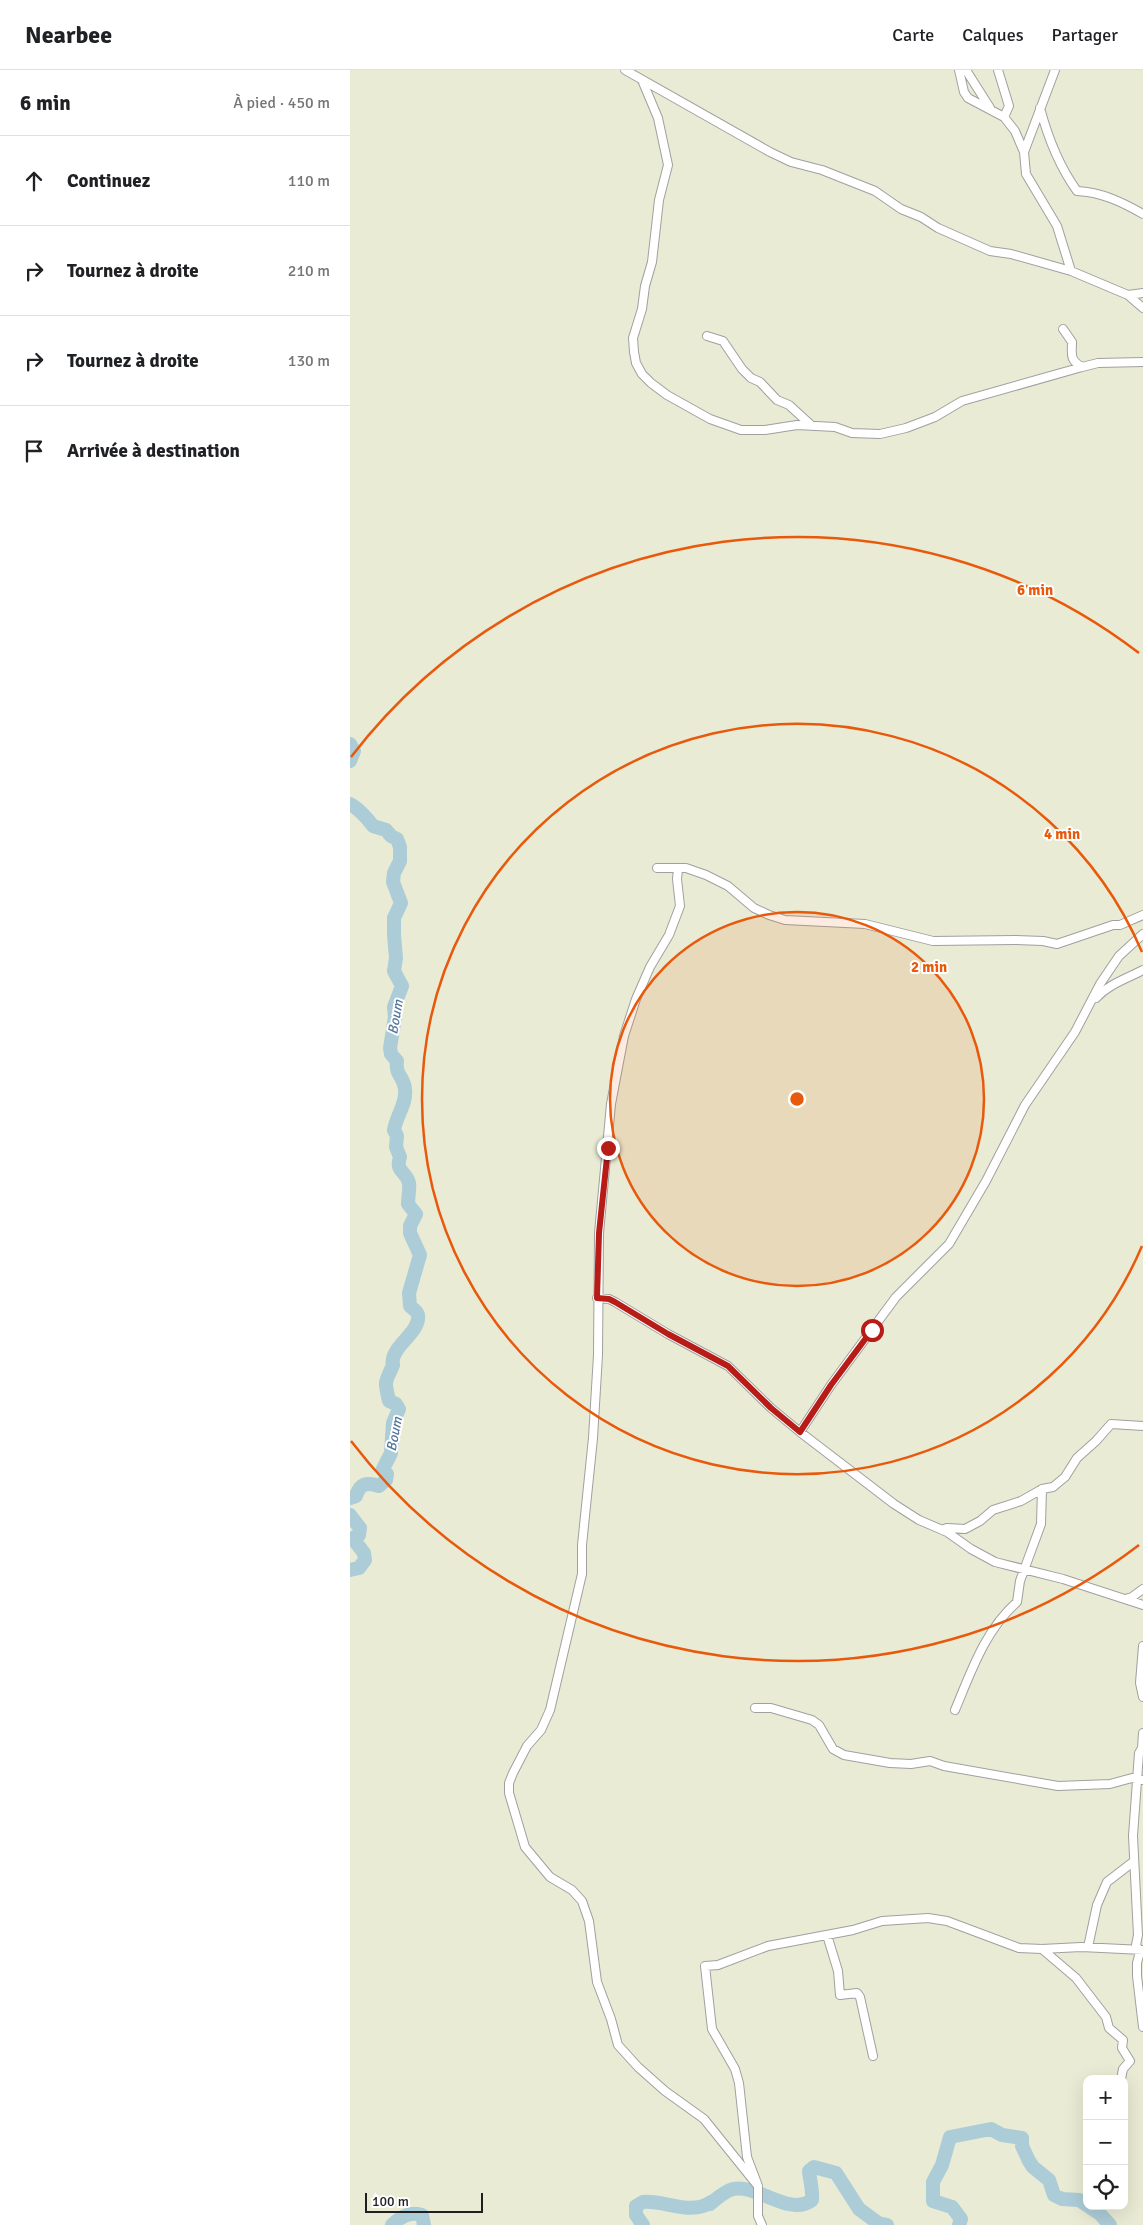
<!DOCTYPE html>
<html lang="fr">
<meta charset="utf-8">
<style>
:root{--surface:#fff;--page:#f6f6f6;--text:#202124;--muted:#757577;--line:#e0e0e0}
body{margin:0;font-family:Signika,sans-serif;background:var(--page);color:var(--text)}
.controls{position:absolute;right:15px;bottom:15px;display:grid;overflow:hidden;border-radius:10px;box-shadow:0 5px 20px #0002}
.controls button{width:45px;height:45px;display:grid;place-items:center;padding:0;border:0;border-bottom:1px solid var(--line);background:var(--surface);color:var(--text);font:25px sans-serif}
.scale{position:absolute;left:15px;bottom:12px;width:118px;box-sizing:border-box;padding-left:5px;border:2px solid #1f1f1f;border-top:0;font-size:14px;line-height:18px;white-space:nowrap;color:#1f1f1f;-webkit-text-stroke:4px #fff;paint-order:stroke}
.stop{position:absolute;width:15px;height:15px;margin:-11px;border:4px solid #b81c17;border-radius:50%;background:#fff}
.stop.end{background:#b81c17;border-color:#fff;box-shadow:0 1px 5px #0008}
.list{margin:0;padding:0;list-style:none}
h2{display:flex;justify-content:space-between;align-items:center;height:65px;margin:0;padding:0 20px;font-size:21px}
h2 small{font-size:16px;font-weight:400;color:var(--muted)}
.list li{display:grid;grid-template-columns:32px 1fr auto;gap:15px;align-items:center;box-sizing:border-box;height:90px;padding:0 20px;border-top:1px solid var(--line)}
.list b{display:block;font-size:19px;white-space:nowrap}
.list em{font-size:16px;font-style:normal;color:var(--muted)}
.icon{flex:none;width:28px;height:28px;fill:none;stroke:currentColor;stroke-width:2;stroke-linecap:round;stroke-linejoin:round}
.map{position:relative;flex:none;width:793px;height:2155px;overflow:hidden}
header{display:flex;align-items:center;gap:30px;box-sizing:border-box;height:70px;padding:0 25px;background:var(--surface);border-bottom:1px solid var(--line)}
header strong{font-size:24px}
nav{display:flex;gap:28px;margin-inline-start:auto;font-size:18px}
main{display:flex}
aside{flex:1;background:var(--surface)}
.map>svg:first-child{display:block}
.farmland{fill:#e9ebd4;fill-rule:evenodd}
.lines{fill:none;stroke-linecap:round;stroke-linejoin:round}
.river{stroke:#acccd7;stroke-width:14}
.minor-casing{stroke:#a0a0a0;stroke-width:10}
.minor{stroke:#fff;stroke-width:8}
.route{stroke:#b81c17;stroke-width:6}
.ring{fill:none;stroke:#e8590c;stroke-width:2.5}
.labels{text-anchor:middle;stroke-width:4;stroke-linejoin:round;paint-order:stroke}
.water-label{font-size:14px;font-style:italic;fill:#53769d;stroke:#fff}
.centre{fill:#e8590c;stroke:#fff;stroke-width:2.5}
.ring-label{font-size:15px;text-anchor:middle;font-weight:bold;fill:#e8590c;stroke:#fff;stroke-width:4;stroke-linejoin:round;paint-order:stroke}
</style>
<header>
<strong>Nearbee</strong>
<nav><a>Carte</a><a>Calques</a><a>Partager</a></nav>
</header>
<main>
<aside>
<h2>6 min<small>À pied · 450 m</small></h2>
<ul class="list">
<li><svg class="icon" aria-label="ahead" viewBox="0 0 24 24"><path d="M12 20V5M6 11l6-6 6 6"/></svg><div><b>Continuez</b></div><em>110 m</em></li>
<li><svg class="icon" aria-label="right" viewBox="0 0 24 24"><path d="M7 20v-9h11M14 6l5 5-5 5"/></svg><div><b>Tournez à droite</b></div><em>210 m</em></li>
<li><svg class="icon" aria-label="right" viewBox="0 0 24 24"><path d="M7 20v-9h11M14 6l5 5-5 5"/></svg><div><b>Tournez à droite</b></div><em>130 m</em></li>
<li><svg class="icon" aria-label="arrive" viewBox="0 0 24 24"><path d="M6 21V4h12l-3 4 3 4H6"/></svg><div><b>Arrivée à destination</b></div></li>
</ul>
</aside>
<div class="map">
<svg width="793" height="2155" viewBox="0 0 793 2155">
<rect width="100%" height="100%" fill="#efece7"/>
<path class="farmland" d="M0,0h793v2155h-793zM737,2009h37v127h-37z"/>
<g class="lines">
<path class="river" d="M0,674l4,7 -4,10
M0,734c8,4 18,15 23,22l13,4 5,6 6,3 3,8v14l-6,12 -1,9 8,21 -7,15v17l2,23 -2,13 8,15 -8,21 1,10 -5,31 1,6 6,7c-2,15 7,15 8,28 2,15 -9,27 -11,41l3,6 -1,11 4,10c-5,16 6,13 9,26 1,6 -1,14 -1,21l8,10 -6,12v7l10,22 -11,38 1,13c3,3 7,5 8,9 3,18 -29,32 -25,50 -8,19 -9,14 -4,36l7,3 3,5 -6,14 -2,30 -8,16 4,5 -1,6 -7,6c-12,-4 -19,-3 -23,10l-6,2
M0,1445l10,13 -1,7 -4,2 -1,3 10,13 1,7 -6,8 -9,2
M42,2155c8,-8 19,-14 30,-10l2,10
M293,2155l-7,-10v-9l7,-4c22,-2 48,14 68,0l-1,2c6,-5 15,-13 23,-15 25,-5 56,28 79,11 1,-9 -2,-19 -3,-29l5,-4 22,6 23,36 19,14 9,2
M609,2155l2,-6 -9,-12 -19,-6v-19l9,-17 8,-28 41,-8 11,6 20,3v8l7,15 4,6 16,13 5,15 8,4 17,1 21,14 10,11"/>
<defs>
<path id="minor" d="M275,0l145,82 21,10 31,8 53,21 26,18 20,8 17,11 52,23 21,3 60,17 57,24 15,13
M609,0l5,22 4,6 36,19 11,14 9,21 2,22 31,52 14,45
M616,0l24,38
M648,0l11,36 -5,11
M292,10l16,38 10,47 -9,35 -7,62 -7,24 -3,23 -9,29 1,14 2,11 6,11 9,9 16,12 43,24 31,11h24l32,-5 38,2 17,6 28,1 26,-6 29,-11 27,-16 120,-34 16,-4 45,-1
M690,38c8,30 19,58 37,83 24,1 45,11 66,23
M674,82l31,-82
M778,225l15,-2
M713,259l9,13c0,11 -3,18 10,25
M357,266l16,5 19,28 9,9 9,4 17,18 12,5 23,21
M307,798h29l20,7 22,11 26,22 15,7 16,5 80,4 68,17 82,-1 28,1 14,3 56,-19h7l23,-10
M328,799l-1,10 3,27 -11,29 -19,32 -14,32 -12,37 -13,68 -12,129 -1,122 -5,83 -11,107v29l-32,136 -9,20 -14,16 -14,27 -4,10v10l16,54 25,30 22,13 10,11 7,20 8,61 14,37 7,26 20,22 27,24 39,28 54,67
M746,928c13,-14 30,-19 47,-28
M247,1228l12,1 6,3 53,32 60,32 43,42 29,24 94,72 25,16 28,12 24,17 24,13 68,17 80,26
M450,1362l31,-47 65,-88 53,-53 37,-63 39,-76 50,-73 25,-48 19,-28 24,-22
M592,1460l5,-2 18,1 15,-8 13,-11 28,-9 21,-12 11,-2 12,-10 12,-19 19,-17 15,-17 32,2
M775,1529l7,-2 11,-8
M793,1576l-3,37 3,14
M405,1638h16l41,12 7,5 14,24 11,6 46,8 21,1 19,-3 14,5 114,20 52,-2 22,-6 11,2
M605,1640c16,-38 30,-80 62,-108l3,-21 21,-57 1,-35
M793,1663l-1,15 -3,5 -6,83 5,99 -2,10 4,7 -3,11v13l6,51
M477,1865l11,36 2,24 17,-2 3,4 13,59
M738,1877l9,-42 10,-23 26,-20
M692,1879l34,29 30,39 3,11 14,12 -1,8 8,13 -7,8 -2,10
M412,2155l-4,-9v-30l-11,-29 -8,-74 -4,-14 -23,-40 -7,-63 13,-1 50,-19 85,-16 29,-9 46,-3 19,3 72,27 23,1 39,-2 62,3"/>
</defs>
<use href="#minor" class="minor-casing"/>
<use href="#minor" class="minor"/>
</g>
<g class="lines">
<path class="route" d="M258,1078l-9,85 -2,65 12,1 6,3 53,32 60,32 43,42 29,24 31,-47 41,-55"/>
</g>
<circle cx="447" cy="1029" r="187" fill="#e8590c" fill-opacity=".12"/>
<g class="ring">
<circle cx="447" cy="1029" r="187"/>
<path d="M792 1176A375 375 0 1 1 792 882"/>
<path d="M789 1475A562 562 0 0 1 1 1371M1 687A562 562 0 0 1 789 583"/>
</g>
<g class="labels">
<g class="water-label">
<text transform="translate(45 947) rotate(-80)" y="5">Boum</text>
<text transform="translate(44 1364) rotate(-79)" y="5">Boum</text>
</g>
</g>
<circle cx="447" cy="1029" r="8" class="centre"/>
<g class="ring-label">
<text x="685" y="525">6 min</text>
<text x="712" y="769">4 min</text>
<text x="579" y="902">2 min</text>
</g>
</svg>
<div class="controls">
<button>+</button>
<button>−</button>
<button><svg class="icon" aria-label="locate" viewBox="0 0 24 24"><circle cx="12" cy="12" r="6"/><path d="M12 2v4M12 18v4M2 12h4M18 12h4"/></svg></button>
</div>
<div class="scale">100 m</div>
<div class="stop" style="left:522px;top:1260px"></div>
<div class="stop end" style="left:258px;top:1078px"></div>
</div>
</main>
